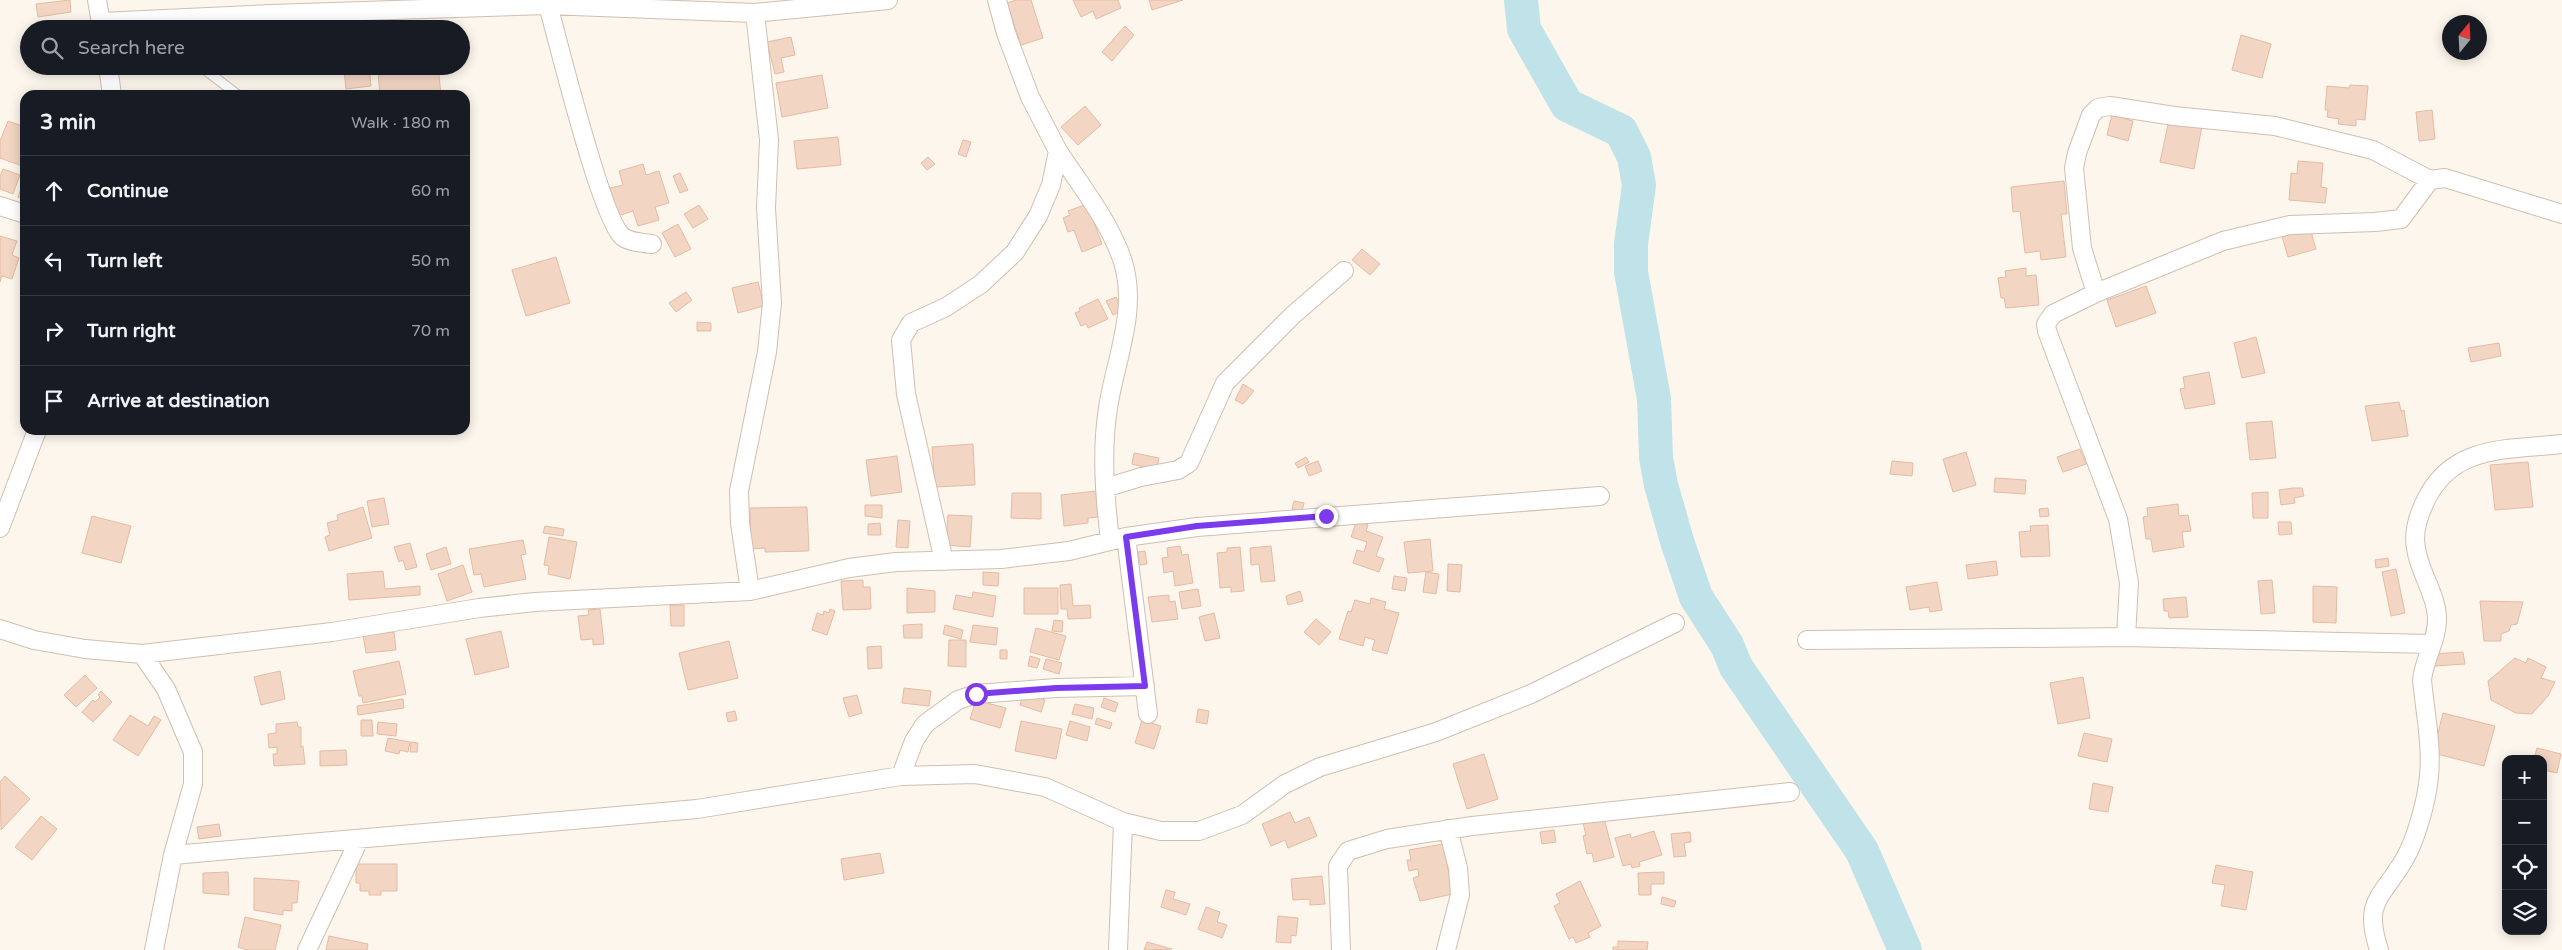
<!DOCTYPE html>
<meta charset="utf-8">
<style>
:root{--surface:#171b24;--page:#20242c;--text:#f1f3f6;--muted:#9ea1a6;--line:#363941}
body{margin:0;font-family:"Varela Round",sans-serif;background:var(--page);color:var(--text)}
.controls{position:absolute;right:15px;bottom:15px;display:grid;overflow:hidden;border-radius:10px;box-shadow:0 2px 12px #0003}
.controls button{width:45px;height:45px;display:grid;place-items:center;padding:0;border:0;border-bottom:1px solid var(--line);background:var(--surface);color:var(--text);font:25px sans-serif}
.compass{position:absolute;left:2442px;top:15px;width:45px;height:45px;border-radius:50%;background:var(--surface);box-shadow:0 2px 12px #0003;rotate:18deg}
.stop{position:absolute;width:15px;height:15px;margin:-11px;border:4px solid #7c3aed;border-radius:50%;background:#fff}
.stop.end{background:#7c3aed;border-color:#fff;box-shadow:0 1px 5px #0008}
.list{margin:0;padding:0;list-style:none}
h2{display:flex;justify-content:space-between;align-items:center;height:65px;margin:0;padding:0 20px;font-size:21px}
h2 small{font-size:16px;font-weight:400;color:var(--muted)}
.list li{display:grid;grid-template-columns:32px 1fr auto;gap:15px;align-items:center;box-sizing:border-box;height:70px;padding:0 20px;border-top:1px solid var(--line)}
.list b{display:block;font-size:19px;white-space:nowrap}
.list em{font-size:16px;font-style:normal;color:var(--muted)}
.icon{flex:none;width:28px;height:28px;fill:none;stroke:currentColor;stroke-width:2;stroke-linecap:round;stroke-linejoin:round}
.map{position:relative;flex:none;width:2562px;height:950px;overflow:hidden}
.search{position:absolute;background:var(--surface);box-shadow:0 2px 12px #0003;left:20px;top:20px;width:450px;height:55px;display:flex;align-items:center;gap:12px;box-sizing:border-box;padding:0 18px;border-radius:28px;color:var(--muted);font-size:19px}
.panel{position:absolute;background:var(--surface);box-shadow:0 2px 12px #0003;left:20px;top:90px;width:450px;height:345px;border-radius:15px}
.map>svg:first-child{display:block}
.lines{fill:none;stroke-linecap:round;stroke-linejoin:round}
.river{stroke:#bfe3e8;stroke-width:34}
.building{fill:#f3d5c3;stroke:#e6bba3}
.lane-casing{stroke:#d1beb0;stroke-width:11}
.street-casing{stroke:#d1beb0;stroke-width:20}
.lane{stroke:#fff;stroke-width:9}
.street{stroke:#fff;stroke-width:18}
.route{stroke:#7c3aed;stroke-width:6}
</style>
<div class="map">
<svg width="2562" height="950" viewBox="0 0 2562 950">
<rect width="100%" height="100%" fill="#fdf6ec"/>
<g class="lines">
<path class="river" d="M1521,0l3,29 43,76 54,26 13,26 5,28 -8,59v28l23,127 2,58 5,28 16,56 19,56 31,48 9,22 126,184 43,99"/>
</g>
<path class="building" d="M70,0l1,12 -33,5 -2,-13z
M1016,0h15l12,38 -22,7 -14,-42z
M1073,0h45l3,8 -25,11 -3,-8 -12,6z
M1149,0h34l-31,10z
M1125,26l9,9 -22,26 -10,-9z
M2241,35l30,9 -9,34 -30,-8z
M791,37l4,18 -14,3 3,14 -9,2 -8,-32z
M369,66l2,20 -25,3 -2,-20z
M438,66l3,29h-22l-1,-4 -38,4 -2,-23z
M822,75l6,33 -46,9 -6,-34z
M2350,85l18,1 -3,34 -9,-1v7l-18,-2 1,-5 -12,-2 1,-7h-3l2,-24 22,2z
M1085,106l16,19 -23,20 -17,-18z
M2432,110l3,29 -16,2 -3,-29z
M2112,115l21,6 -5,20 -21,-6z
M2169,120l33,6 -8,43 -34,-7z
M8,121l17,6v40l-25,-9v-17z
M838,137l3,28 -44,4 -3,-28z
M963,140l8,2 -5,15 -8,-3z
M928,157l7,7 -8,6 -6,-7z
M2298,161l25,2 -2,24 6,1 -2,15 -36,-3 2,-27 6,1z
M643,164l3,11 13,-4 10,32 -14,4 4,13 -21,6 -5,-15 -15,5 -8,-28 13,-3 -4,-14z
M3,169l17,6 -7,19 -13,-5v-13z
M680,173l8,17 -8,3 -7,-17z
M24,180l1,1v19l-7,-3z
M2064,181l3,33h-6l5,43 -25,3 -1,-9 -15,2 -5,-42 -7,1 -2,-25z
M1087,204l15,40 -20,8 -8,-22 -6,2 -5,-14 7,-3 -2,-4z
M699,205l9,14 -15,9 -9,-14z
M678,224l13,25 -16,8 -13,-24z
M2309,225l7,24 -28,8 -7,-24z
M0,236l17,5 -5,14 7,3 -7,21 -10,-3 -2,6z
M1362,249l18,15 -10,11 -18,-15z
M556,257l14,46 -44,13 -14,-46z
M2026,268v8l10,-1 3,30 -33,3 -2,-10h-3l-3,-20 8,-1 -1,-6z
M758,282l6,24 -26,7 -6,-25z
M2146,286l10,27 -40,14 -9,-27z
M686,292l6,8 -16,12 -7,-9z
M1116,297l7,13 -10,5 -7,-14z
M1098,299l10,20 -20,9 -2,-4 -5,2 -6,-13 5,-2 -1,-3z
M697,322l14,1v8h-14z
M2256,337l9,36 -23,5 -8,-35z
M2499,343l2,13 -30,6 -3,-14z
M2209,372l6,32 -30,5 -5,-20 5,-1 -2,-11z
M1243,384l11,7 -11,13 -8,-4z
M2399,402l2,9 3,-1 4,26 -36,5 -7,-35z
M2272,421l4,37 -26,2 -4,-37z
M973,444l2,41 -40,2 -3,-40z
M2080,449l6,15 -23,8 -6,-15z
M1966,452l10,33 -23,7 -10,-33z
M1134,453l25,5 -2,12 -25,-6z
M897,456l5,36 -31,4 -5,-36z
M1306,457l3,5 -11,6 -3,-5z
M1318,461l4,10 -13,5 -4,-10z
M1892,461l21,2 -1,13 -22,-2z
M2528,462l5,45 -38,3 -5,-45z
M1995,478l31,2 -1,14 -31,-2z
M2293,488h9l2,8 -10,2 1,5 -14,2 -2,-15z
M1096,491l3,26 -11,1v5l-24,3 -3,-31z
M2268,492v26h-15l-1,-25z
M1012,493h29v26l-30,-1z
M384,498l5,26 -17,3 -5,-26z
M1294,501l10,2 -2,8 -10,-2z
M2178,504l1,12 9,-1 3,16 -9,1 2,15 -31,5 -2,-13h-5l-3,-22 5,-1 -1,-8z
M865,505h17v13l-17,-2z
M363,507l9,31 -43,13 -4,-14 5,-2 -3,-12 11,-3 -1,-5z
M807,507l2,44 -44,1v-4l-14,1 -1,-41z
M2048,508l1,8 -9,1 -1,-8z
M948,515l24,1 -2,31 -24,-2z
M92,516l39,10 -10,37 -39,-10z
M898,520l12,1 -2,27 -12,-1z
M1357,520l11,5 -2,6 17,6 -7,19 8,3 -5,13 -26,-9 4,-13 7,2 3,-10 -16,-5z
M2278,522h13l1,12 -13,1z
M880,523l1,12h-13v-11z
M2048,525l2,31 -29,1 -2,-25 12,-1 -1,-5z
M545,526l19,3 -1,7 -20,-3z
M549,537l28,5 -7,37 -22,-5 1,-8 -5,-1z
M1430,539l3,32 -25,2 -4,-31z
M523,540l3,14 -5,1 5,24 -42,8 -3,-13 -7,1 -5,-26z
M410,543l7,24 -11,3 -3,-10 -4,2 -5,-15z
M1180,546l2,9 6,-1 5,29 -18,3 -2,-15 -9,2 -2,-15 6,-1 -1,-9z
M1271,546l4,35 -14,1 -2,-18 -8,1 -1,-17z
M446,547l5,17 -20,6 -5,-16z
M1240,547l4,44 -13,1v-5l-11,1 -3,-35 10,-1v-4z
M1145,551l2,13 -7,1 -2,-13z
M2388,558l1,8 -13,2 -1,-8z
M1996,561l2,14 -30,4 -2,-14z
M1448,564l14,1 -2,27 -13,-1z
M463,565l9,27 -25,9 -9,-27z
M2396,569l9,44 -14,3 -9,-44z
M383,571l2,18 35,-3v9l-71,5 -2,-26z
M983,572l16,1 -1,13 -15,-1z
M1426,572l13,2 -3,20 -13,-2z
M1394,576l13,2 -2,13 -13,-2z
M863,580v7h7l1,22 -28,1 -2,-29z
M2272,580l3,33 -14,1 -3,-33z
M1937,582l5,28 -12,2 -1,-5 -19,3 -4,-23z
M1071,584l2,22 17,-1 1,13 -23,1 -1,-10h-6l-1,-24z
M2313,586l24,1 -1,36 -23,-1z
M907,588l28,3v21l-28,1z
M1024,588h34v26h-34z
M1198,589l3,17 -19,3 -3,-17z
M1300,591l3,10 -15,4 -2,-9z
M973,592l23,4 -3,21 -40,-8 3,-14 16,3z
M1169,595v7l6,-1 3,18 -26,3 -4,-25z
M2186,597l2,20 -19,1 -1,-7h-4l-1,-12z
M1371,598l15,4 -2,7 15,4 -12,41 -15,-4 3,-10 -10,-3 -2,9 -24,-7 9,-28 3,1 4,-12 15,4z
M2480,601l43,1 -6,22 -6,1 -2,6 -8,3v7h-17z
M670,605h14v21h-13z
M600,609l4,35 -11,1v-6l-12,1 -3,-24 11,-1 -1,-5z
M830,609l5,2 -8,24 -15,-5 5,-17 6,2 1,-4 5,2z
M1214,613l6,25 -15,3 -6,-24z
M1316,619l15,13 -12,13 -15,-13z
M1054,620l9,1 -1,11 -10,-1z
M922,624v14h-18l-1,-13z
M945,625l18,5 -2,9 -18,-5z
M973,625l25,3 -2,17 -26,-3z
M1036,628l30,8 -7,24 -29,-8z
M501,631l8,36 -34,8 -9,-36z
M394,632l2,18 -30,3 -3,-18z
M949,640h17v27l-18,-1z
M729,641l9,37 -50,12 -9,-37z
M881,646l1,22 -14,1 -1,-22z
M1000,650h7v9h-7z
M2463,652l2,12 -30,2 -1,-12z
M1030,656l10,3 -3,9 -9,-2z
M2515,658l11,5 2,-5 18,9 -5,11 14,4 -7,14 -16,18 -16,-1 -25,-13 -3,-19z
M1046,659l16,4 -3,11 -16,-5z
M399,661l7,33 -43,9 -1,-7h-3l-6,-25z
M280,671l5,28 -24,6 -7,-28z
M85,675l12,13 -21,19 -12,-12z
M2083,677l7,41 -32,6 -8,-41z
M904,688l27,3 -2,15 -27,-3z
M101,691l11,11 -19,20 -11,-10 11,-12 2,2 5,-5 -2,-2z
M1024,693l21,7 -4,12 -21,-7z
M857,695l5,18 -13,4 -6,-19z
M1104,698l14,5 -3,9 -14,-5z
M403,699l1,9 -46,7 -1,-9z
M976,700l30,8 -6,20 -30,-9z
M1075,704l19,4 -2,11 -20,-5z
M1198,709l11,2 -2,13 -11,-2z
M735,711l2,9 -9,2 -2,-9z
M2443,713l52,13 -11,40 -51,-13z
M130,715l18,11 6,-10 7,4 -23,36 -25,-16z
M1097,718l15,5 -2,6 -15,-5z
M361,720h11l1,16h-12z
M1142,720l19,6 -7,23 -19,-6z
M1021,721l41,8 -6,30 -41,-8z
M1070,721l20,6 -3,14 -21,-6z
M297,722l1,5h3v20l2,-1 2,18 -31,2 -1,-12h4v-7l-8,1 -1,-14 8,-1v-9z
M378,722l19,2 -1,12 -19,-2z
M2084,733l28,6 -5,23 -29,-6z
M388,738l22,4 -2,10 -8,-2 -1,4 -14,-3z
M411,742l7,1 -1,9h-7z
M2537,748l24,6 -4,19 -14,-3v-11h-9z
M346,750l1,15 -27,1v-15z
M1484,754l14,45 -31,10 -14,-45z
M5,776l25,23 -29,31 -1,-48z
M2093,783l20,4 -5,25 -19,-3z
M1290,812l5,11 14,-6 8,19 -29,12 -3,-8 -14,6 -9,-22z
M41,816l16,13 -25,31 -17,-13z
M1604,818l10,39 -20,5 -2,-9 -5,1 -4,-18 3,-1 -3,-12z
M219,824l2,12 -22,3 -2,-12z
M1554,830l2,12 -14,2 -2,-12z
M1654,831l8,24 -23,7 1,4 -8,2 -1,-4 -8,2 -8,-28 15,-4 1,4z
M1690,832l1,10 -7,1 2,13 -12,1 -3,-23z
M1443,844l10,50 -33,7 -7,-23 6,-2 -1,-7 -9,2 -2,-11h4l-2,-10z
M880,853l4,20 -40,7 -3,-21z
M356,864h41v27h-16v4h-12v-4h-9v-8h-4z
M2216,865l37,7 -7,38 -25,-4 4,-21 -13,-2z
M228,872l1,23 -26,-2v-20z
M1664,872v12h-13v11h-12l-1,-22z
M1322,876l3,28 -15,1v-6l-17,1 -2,-21z
M254,878l45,3 -2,22h-5v8l-9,-1v5l-29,-5z
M1580,881l21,45 -13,7 2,4 -14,6 -3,-6 -4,2 -15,-33 6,-3 -4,-9z
M1166,890l9,2 -2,7 17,5 -4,11 -25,-8z
M1662,897l14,4 -2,6 -13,-3z
M1206,907l14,5 -3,10 10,3 -5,13 -24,-9z
M1278,916l20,2 -2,18 -5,-1v8l-15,-1z
M245,917l36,8 -6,25h-28l-9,-3z
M329,936l39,8 -1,6h-41z
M1618,941l30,1 -1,8h-34v-3h5z
M1147,942l25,7 -28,1z"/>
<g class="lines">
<defs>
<path id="lane" d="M200,66l38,29"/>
<path id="street" d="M97,0l5,29
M548,5c10,36 54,217 75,232 7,5 20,6 29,7
M101,22l170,-8 277,-9 207,8 133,-13
M108,66l4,29
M1058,151c23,35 52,71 65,111 15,49 -8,99 -15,146 -7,44 -3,89 2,133
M0,206l25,8
M2096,293l-14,-45 -8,-80 3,-15 14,-38 7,-7 12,-2 64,10 101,10 98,24 57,30
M1105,488l36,-11 37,-7 11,-7 36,-80 68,-68 51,-44
M0,528l37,-98
M1126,537l22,177
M944,561l-38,-167 -5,-54 10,-17 35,-16 35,-23 34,-32 23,-36 13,-31 7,-34 -28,-54 -24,-64 -9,-33
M750,591l-10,-68 -1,-32 28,-139 5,-49 -6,-95 3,-68 -14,-127
M0,629l34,11 51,9 57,5 190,-22 147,-24 56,-6 215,-11 99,-23 47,-6 105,-3 68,-8 57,-14 71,-10 403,-31
M2126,637l3,-54 -11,-64 -71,-188 -1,-7 7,-10 43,-21 127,-52 67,-16 85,-3 26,-3 29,-39 15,-2 117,36
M1807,640l319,-3 305,7
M142,654l24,35 27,63v32l-20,71 -19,95
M901,776l13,-35 11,-17 33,-24 18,-6 80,-6 89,-2
M173,855l524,-46 204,-33 74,-2 70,13 78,35 38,9h38l43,-16 43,-31 35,-17 116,-35 95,-38 144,-71
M307,950l52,-110
M1118,950l5,-128
M1341,950l-3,-84 10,-15 39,-12 85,-13 318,-34
M1446,950l14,-55 -2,-27 -10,-39
M2379,950c-16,-49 2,-51 25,-90 12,-20 23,-60 25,-84 3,-31 -4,-65 -7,-96 2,-21 16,-41 15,-63 -1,-24 -18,-45 -21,-69 -3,-15 2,-31 8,-44 26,-60 83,-54 138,-60"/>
</defs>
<use href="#lane" class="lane-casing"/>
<use href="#street" class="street-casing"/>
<use href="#lane" class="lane"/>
<use href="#street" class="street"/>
</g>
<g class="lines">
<path class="route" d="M976,694l80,-6 89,-2 -19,-149 71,-11 129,-10"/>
</g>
</svg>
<div class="controls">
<button>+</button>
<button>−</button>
<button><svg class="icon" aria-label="locate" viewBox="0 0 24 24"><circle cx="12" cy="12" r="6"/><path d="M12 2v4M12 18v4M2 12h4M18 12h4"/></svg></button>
<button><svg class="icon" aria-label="layers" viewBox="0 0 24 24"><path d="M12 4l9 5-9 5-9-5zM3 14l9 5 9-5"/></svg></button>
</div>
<svg class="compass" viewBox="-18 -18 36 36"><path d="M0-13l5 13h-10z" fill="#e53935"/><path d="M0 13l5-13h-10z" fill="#9ea1a6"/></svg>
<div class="stop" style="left:976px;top:694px"></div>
<div class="stop end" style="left:1326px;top:516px"></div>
<div class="search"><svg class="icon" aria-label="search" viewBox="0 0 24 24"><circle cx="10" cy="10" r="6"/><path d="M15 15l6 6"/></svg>Search here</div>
<section class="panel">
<h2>3 min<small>Walk · 180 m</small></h2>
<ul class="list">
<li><svg class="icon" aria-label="ahead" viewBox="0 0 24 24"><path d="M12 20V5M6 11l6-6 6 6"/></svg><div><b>Continue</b></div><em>60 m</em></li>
<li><svg class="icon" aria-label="left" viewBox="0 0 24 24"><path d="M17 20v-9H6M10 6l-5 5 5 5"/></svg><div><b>Turn left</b></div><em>50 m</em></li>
<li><svg class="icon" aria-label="right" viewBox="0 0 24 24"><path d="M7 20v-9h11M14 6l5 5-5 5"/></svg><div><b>Turn right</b></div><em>70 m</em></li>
<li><svg class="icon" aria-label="arrive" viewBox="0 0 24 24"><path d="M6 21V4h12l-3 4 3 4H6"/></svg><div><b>Arrive at destination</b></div></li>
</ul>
</section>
</div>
